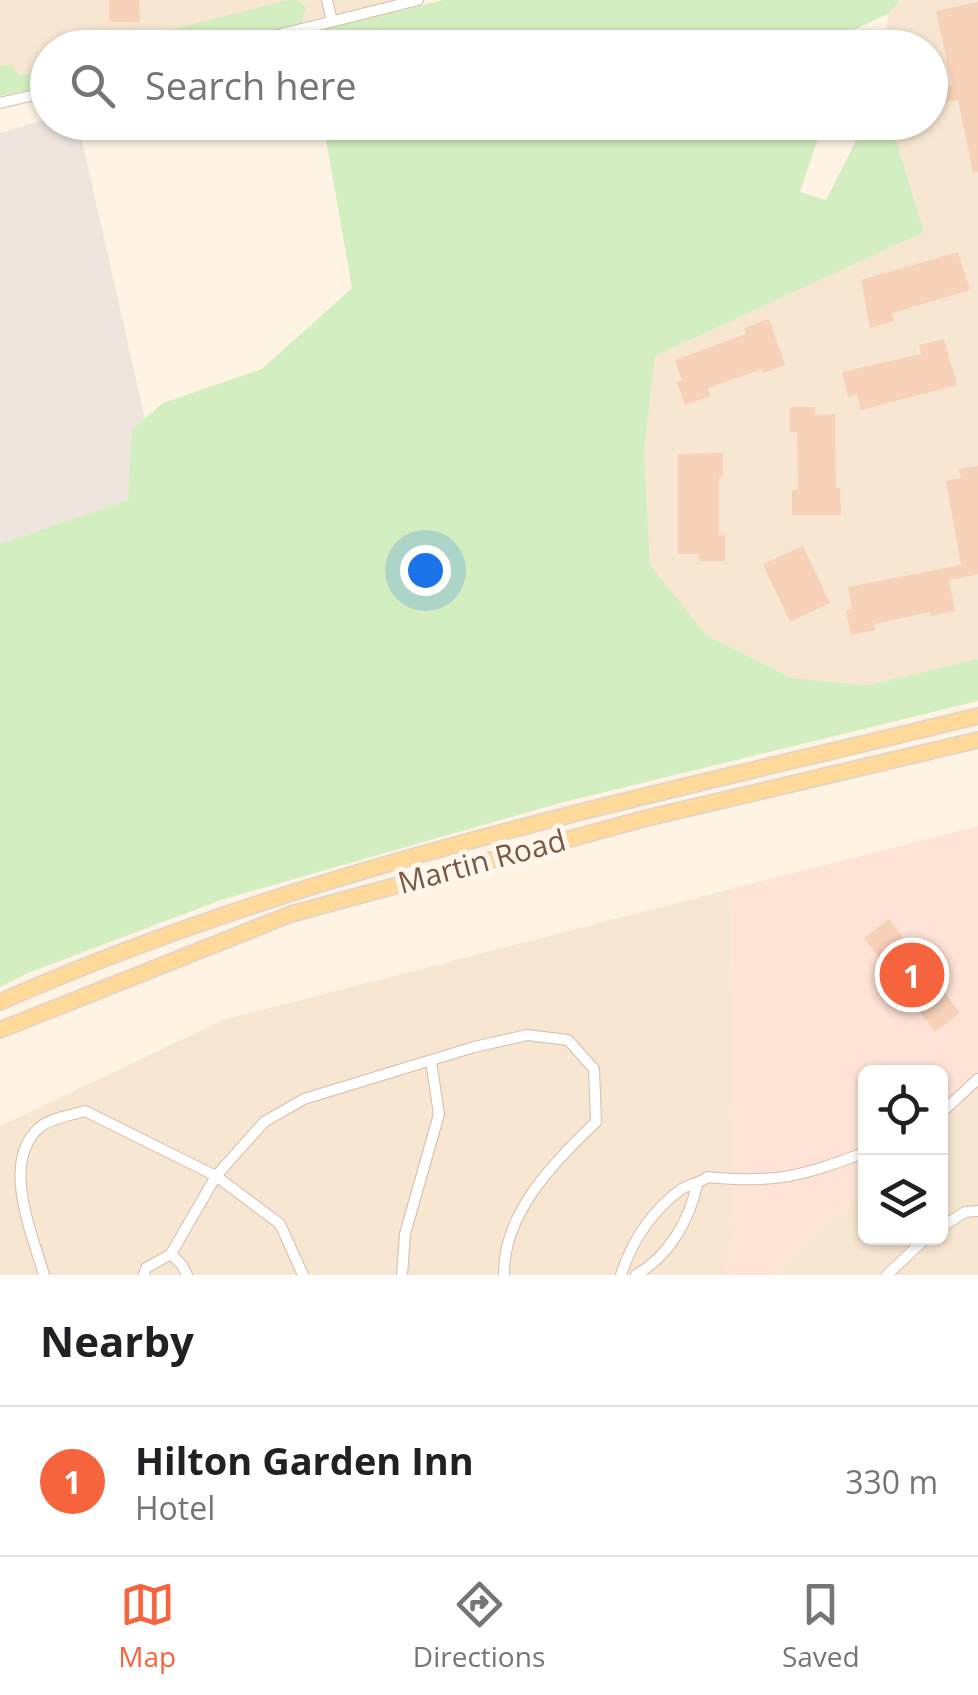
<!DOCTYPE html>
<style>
:root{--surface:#fff;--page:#f2f2f2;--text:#202124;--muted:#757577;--line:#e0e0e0;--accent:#f5643c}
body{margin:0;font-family:"Open Sans",sans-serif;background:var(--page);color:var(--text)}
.controls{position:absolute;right:30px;bottom:30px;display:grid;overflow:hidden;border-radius:15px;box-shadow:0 2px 8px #0004}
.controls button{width:90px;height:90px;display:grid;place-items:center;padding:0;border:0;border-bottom:2px solid var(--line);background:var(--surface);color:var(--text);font:50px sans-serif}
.you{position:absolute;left:425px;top:570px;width:35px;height:35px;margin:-25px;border:8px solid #fff;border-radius:50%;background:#1a73e8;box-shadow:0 0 0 15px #1a73e833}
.badge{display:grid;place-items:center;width:65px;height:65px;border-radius:50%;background:var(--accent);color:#fff;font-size:32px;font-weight:700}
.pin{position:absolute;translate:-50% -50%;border:5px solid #fff;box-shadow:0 2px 10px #0006}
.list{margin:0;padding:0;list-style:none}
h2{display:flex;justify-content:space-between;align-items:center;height:130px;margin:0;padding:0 40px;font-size:42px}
h2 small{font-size:32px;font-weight:400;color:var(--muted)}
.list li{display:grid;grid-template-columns:65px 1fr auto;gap:30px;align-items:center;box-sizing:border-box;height:150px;padding:0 40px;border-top:2px solid var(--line)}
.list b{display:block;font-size:38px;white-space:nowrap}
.list p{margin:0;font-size:32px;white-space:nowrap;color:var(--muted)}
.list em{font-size:32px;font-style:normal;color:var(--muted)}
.icon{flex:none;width:55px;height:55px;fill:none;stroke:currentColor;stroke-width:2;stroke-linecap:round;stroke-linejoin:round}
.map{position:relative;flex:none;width:978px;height:1275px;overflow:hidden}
.search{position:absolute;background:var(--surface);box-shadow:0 2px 8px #0004;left:30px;right:30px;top:30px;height:110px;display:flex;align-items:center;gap:25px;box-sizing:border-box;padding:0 35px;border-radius:55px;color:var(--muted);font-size:38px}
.sheet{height:280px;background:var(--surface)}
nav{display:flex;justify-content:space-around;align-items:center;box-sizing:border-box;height:140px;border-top:2px solid var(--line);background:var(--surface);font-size:28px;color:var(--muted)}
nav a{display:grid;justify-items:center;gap:5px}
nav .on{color:var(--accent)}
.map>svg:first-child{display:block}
.residential{fill:#f7e6d1}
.commercial{fill:#ffe3d7}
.industrial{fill:#eee6de}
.green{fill:#d3eec0}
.building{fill:#f7d1b8}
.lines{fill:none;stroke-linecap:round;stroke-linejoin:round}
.minor-casing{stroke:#d4bdab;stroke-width:12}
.primary-casing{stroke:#dcd4cf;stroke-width:18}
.minor{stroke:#fff;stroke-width:10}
.primary{stroke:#ffd99a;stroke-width:15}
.labels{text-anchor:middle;stroke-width:10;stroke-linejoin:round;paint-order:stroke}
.street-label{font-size:30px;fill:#7a5846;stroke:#fff7ec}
</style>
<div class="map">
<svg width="978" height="1275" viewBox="0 0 978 1275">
<rect width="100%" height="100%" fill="#fff4e4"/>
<path class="residential" d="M0,0h398l-188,47 -162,1 -1,38 -47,10z
M900,0h78v659l-110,26 -77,-7 -85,-43 -56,-70 -6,-114 11,-95 269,-124 -33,-109 39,-1v-74l-45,-1 3,-33z
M731,889l3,344 -10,42h-724v-149l223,-106z
M978,1091v184h-210l97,-85 1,48h74l1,-114z"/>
<path class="commercial" d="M978,826v265l-37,33 -1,-52h-74l-1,118 -97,85h-44l10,-42 -3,-344z"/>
<path class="industrial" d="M47,119l1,3 30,1 67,296 -13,12 -3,69 -129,44v-411z"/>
<path class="green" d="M288,0h8l10,7 -5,18 -91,22 -110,1z
M443,0h457l-12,14 -35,16 -6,17h-595z
M11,64l9,12 27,-9v19l-47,10v-30z
M323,123h500l-23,69 26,8 39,-77h26l33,109 -269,124 -11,95 6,114 56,70 85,43 77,7 110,-26v42l-418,102 -339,97 -193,73 -28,14v-443l128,-44 4,-70 31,-27 99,-34 90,-81z"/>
<path class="building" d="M109,0h30l1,22h-31z
M978,2v170h-5l-15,-72 -23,5 -3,-16 20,-4 -16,-74z
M958,252l12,38 -78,23 2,8 -24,7 -9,-48z
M769,319l16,46 -22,8 -1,-4 -54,19 2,8 -25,9 -8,-23 5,-2 -7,-20 71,-26 -2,-6z
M944,339l13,46 -96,25 -4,-16 -9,3 -6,-25 79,-18 -2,-9z
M790,407h25v8l20,-1 1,74h4l1,27h-49v-25h6l-1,-58h-7z
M723,453v24h-4v58h6v26h-26v-7h-21v-100z
M978,466v108l-29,6 6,31 -24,5 -1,-4 -56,12 2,6 -25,5 -5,-24 6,-2 -4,-22 113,-22 -15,-84 15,-3 -2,-9z
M803,546l27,57 -40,19 -27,-58z
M889,919l71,94 -25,19 -71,-94z"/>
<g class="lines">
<defs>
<path id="minor" d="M327,0l5,21
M226,48l192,-48
M0,103l48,-11
M940,1114l38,-35
M940,1228l25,-16 13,-1
M171,1254l11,11 5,10
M44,1275c-12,-42 -44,-114 -4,-148 11,-9 32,-12 45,-16l131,65 64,48 23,51
M144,1275l2,-7 25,-14 45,-78 48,-54 40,-23 170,-52 53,-12 41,5 26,29 2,53c-42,40 -93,91 -92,153
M402,1275l3,-41 34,-120 -8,-53
M621,1275c11,-34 30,-63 59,-85 9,-6 18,-6 28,-13 68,7 94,-1 158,-25
M636,1275c33,-19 53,-54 61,-90
M887,1275l39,-37"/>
<path id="primary" d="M0,1002c311,-138 649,-205 978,-286
M0,1030l291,-116 356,-96 331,-78"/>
</defs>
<use href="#minor" class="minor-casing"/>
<use href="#primary" class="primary-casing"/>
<use href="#minor" class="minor"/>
<use href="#primary" class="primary"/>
</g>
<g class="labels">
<g class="street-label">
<text transform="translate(482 862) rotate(-15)" y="10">Martin Road</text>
</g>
</g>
</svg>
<div class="controls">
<button><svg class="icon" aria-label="locate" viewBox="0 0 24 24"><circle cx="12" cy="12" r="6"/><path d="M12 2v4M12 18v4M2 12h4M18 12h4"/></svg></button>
<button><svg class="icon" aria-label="layers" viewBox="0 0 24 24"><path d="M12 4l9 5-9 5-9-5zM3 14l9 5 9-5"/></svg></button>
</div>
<div class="you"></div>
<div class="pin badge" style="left:912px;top:975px">1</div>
<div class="search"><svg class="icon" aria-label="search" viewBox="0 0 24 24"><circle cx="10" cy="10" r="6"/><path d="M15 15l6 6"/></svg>Search here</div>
</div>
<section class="sheet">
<h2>Nearby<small></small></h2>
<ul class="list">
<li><span class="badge">1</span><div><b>Hilton Garden Inn</b><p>Hotel</p></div><em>330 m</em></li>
</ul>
</section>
<nav>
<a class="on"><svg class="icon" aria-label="map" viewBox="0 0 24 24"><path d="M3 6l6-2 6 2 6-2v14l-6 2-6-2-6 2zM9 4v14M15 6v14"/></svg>Map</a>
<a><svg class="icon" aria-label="directions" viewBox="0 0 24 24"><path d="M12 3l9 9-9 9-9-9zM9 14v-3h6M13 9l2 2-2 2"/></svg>Directions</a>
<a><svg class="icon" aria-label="saved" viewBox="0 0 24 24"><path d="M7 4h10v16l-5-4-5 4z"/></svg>Saved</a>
</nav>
